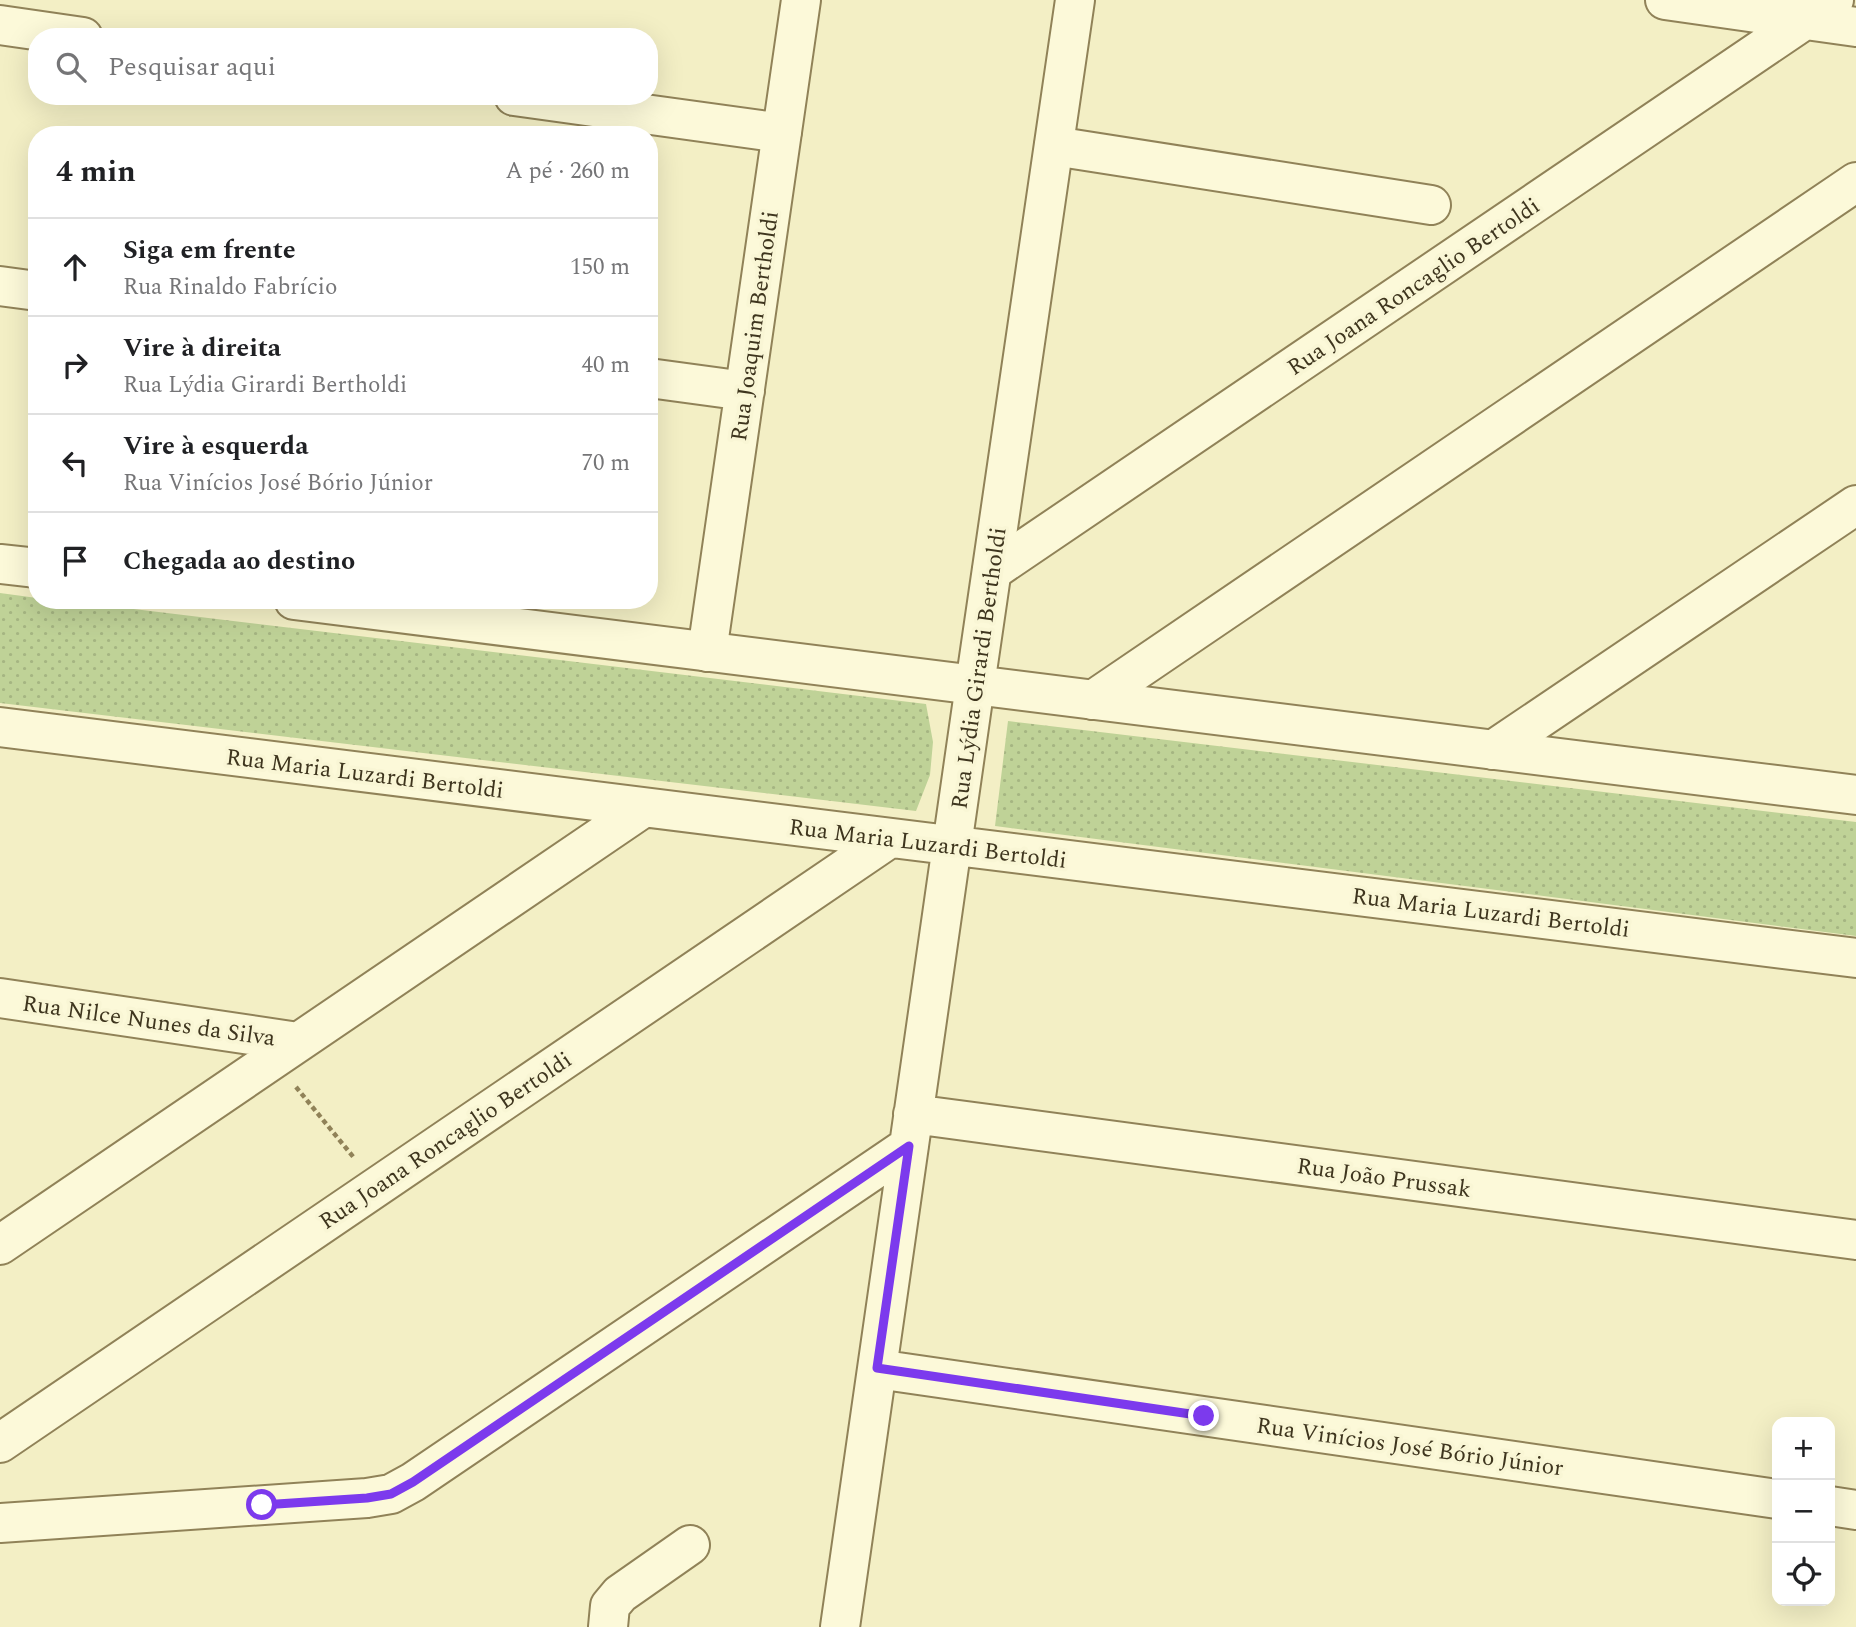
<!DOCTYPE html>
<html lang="pt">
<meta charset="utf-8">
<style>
:root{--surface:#fff;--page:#f6f6f6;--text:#202124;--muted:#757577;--line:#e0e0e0}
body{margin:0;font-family:Spectral,serif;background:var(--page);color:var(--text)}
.controls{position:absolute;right:21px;bottom:21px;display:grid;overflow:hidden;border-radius:14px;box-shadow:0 7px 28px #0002}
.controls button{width:63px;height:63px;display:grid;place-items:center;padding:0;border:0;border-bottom:2px solid var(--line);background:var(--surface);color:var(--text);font:35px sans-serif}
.stop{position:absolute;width:21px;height:21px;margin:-16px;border:5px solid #7c3aed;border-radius:50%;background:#fff}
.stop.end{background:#7c3aed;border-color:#fff;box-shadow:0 2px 7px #0008}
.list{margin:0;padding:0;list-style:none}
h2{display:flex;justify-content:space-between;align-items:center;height:91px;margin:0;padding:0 28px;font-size:30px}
h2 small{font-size:23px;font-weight:400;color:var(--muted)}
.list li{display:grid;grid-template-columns:46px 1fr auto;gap:21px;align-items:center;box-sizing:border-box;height:98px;padding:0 28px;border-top:2px solid var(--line)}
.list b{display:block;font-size:26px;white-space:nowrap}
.list p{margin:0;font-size:23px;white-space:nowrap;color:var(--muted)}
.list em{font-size:23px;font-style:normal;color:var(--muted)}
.icon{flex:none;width:38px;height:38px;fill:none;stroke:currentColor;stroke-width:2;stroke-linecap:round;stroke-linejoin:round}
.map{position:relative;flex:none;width:1856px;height:1627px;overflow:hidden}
.search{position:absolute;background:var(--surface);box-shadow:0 7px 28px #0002;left:28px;top:28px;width:630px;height:77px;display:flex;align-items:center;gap:18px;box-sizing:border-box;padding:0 24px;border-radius:28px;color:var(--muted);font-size:26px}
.panel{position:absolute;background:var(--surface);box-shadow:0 7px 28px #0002;left:28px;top:126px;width:630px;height:483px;border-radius:28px}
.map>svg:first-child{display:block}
.grass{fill:url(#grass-dots)}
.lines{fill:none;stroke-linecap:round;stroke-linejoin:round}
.minor-casing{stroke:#908258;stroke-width:42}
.tertiary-casing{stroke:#908258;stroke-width:42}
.path{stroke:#908258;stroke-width:4.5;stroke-dasharray:5 3.5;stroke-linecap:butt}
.minor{stroke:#fcf9d9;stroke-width:38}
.tertiary{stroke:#fcf9d9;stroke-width:38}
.route{stroke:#7c3aed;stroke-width:9}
.labels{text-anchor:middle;stroke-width:7;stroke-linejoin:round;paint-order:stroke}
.street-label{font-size:23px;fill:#3e351e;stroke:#f9f6d5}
</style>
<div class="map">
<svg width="1856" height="1627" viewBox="0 0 1856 1627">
<defs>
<pattern id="grass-dots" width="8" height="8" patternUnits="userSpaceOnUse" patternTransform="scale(1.75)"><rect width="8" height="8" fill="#bfd297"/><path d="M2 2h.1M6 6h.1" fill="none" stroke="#a5b582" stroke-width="1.8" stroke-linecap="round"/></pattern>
</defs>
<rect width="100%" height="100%" fill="#f3efc5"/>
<path class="grass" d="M0,593l37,5v2h22l867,104 7,38 -3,33 -14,36 -916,-108z
M1008,721l848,101v114l-861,-110z"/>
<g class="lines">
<defs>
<path id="minor" d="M1665,0l191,27
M0,25l83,12
M514,96l268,37
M1054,146l377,59
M0,286l37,5
M649,378l96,13
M992,571l842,-571
M707,652l94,-652
M1093,700l763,-518
M0,727l1856,231
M1493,750l363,-245
M0,998l298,44
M913,1114l943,126
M0,1245l643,-437
M877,1369l900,130
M0,1443l890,-605
M1830,1506l26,4
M0,1523l367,-25 24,-4 22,-12 496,-336
M608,1627l2,-21 10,-12 70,-49
M840,1627l135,-942"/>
<path id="tertiary" d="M0,564l37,4
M294,600l1562,195
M975,685l100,-685"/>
</defs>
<use href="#minor" class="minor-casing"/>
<use href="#tertiary" class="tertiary-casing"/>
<path class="path" d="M296,1087l59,72"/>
<use href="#minor" class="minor"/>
<use href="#tertiary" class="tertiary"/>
</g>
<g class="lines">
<path class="route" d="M262,1505l105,-7 24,-4 22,-12 496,-336 -32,222 327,48"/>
</g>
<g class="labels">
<g class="street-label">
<text transform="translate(1413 286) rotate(-34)" y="8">Rua Joana Roncaglio Bertoldi</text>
<text transform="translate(754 326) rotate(-82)" y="8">Rua Joaquim Bertholdi</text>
<text transform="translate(978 668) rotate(-82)" y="8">Rua Lýdia Girardi Bertholdi</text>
<text transform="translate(365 773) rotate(7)" y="8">Rua Maria Luzardi Bertoldi</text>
<text transform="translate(928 843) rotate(7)" y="8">Rua Maria Luzardi Bertoldi</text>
<text transform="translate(1491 912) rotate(7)" y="8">Rua Maria Luzardi Bertoldi</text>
<text transform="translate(149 1020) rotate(8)" y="8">Rua Nilce Nunes da Silva</text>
<text transform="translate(445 1140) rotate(-34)" y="8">Rua Joana Roncaglio Bertoldi</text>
<text transform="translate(1384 1177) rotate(8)" y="8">Rua João Prussak</text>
<text transform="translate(1410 1446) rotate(8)" y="8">Rua Vinícios José Bório Júnior</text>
</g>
</g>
</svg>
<div class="controls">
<button>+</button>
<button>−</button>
<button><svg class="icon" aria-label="locate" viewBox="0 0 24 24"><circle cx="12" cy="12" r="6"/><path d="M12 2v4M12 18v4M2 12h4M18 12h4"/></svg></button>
</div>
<div class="stop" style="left:262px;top:1505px"></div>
<div class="stop end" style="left:1204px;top:1416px"></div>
<div class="search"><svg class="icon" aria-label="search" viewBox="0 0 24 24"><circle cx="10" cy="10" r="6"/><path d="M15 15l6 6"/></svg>Pesquisar aqui</div>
<section class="panel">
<h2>4 min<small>A pé · 260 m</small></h2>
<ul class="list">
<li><svg class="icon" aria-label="ahead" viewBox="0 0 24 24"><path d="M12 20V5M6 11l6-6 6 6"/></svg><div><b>Siga em frente</b><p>Rua Rinaldo Fabrício</p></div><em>150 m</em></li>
<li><svg class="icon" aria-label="right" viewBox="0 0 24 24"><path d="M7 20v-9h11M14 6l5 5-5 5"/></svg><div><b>Vire à direita</b><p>Rua Lýdia Girardi Bertholdi</p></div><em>40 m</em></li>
<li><svg class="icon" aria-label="left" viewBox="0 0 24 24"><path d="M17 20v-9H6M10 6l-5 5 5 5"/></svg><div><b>Vire à esquerda</b><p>Rua Vinícios José Bório Júnior</p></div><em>70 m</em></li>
<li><svg class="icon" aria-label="arrive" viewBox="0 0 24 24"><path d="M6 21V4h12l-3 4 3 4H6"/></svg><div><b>Chegada ao destino</b></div></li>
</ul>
</section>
</div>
